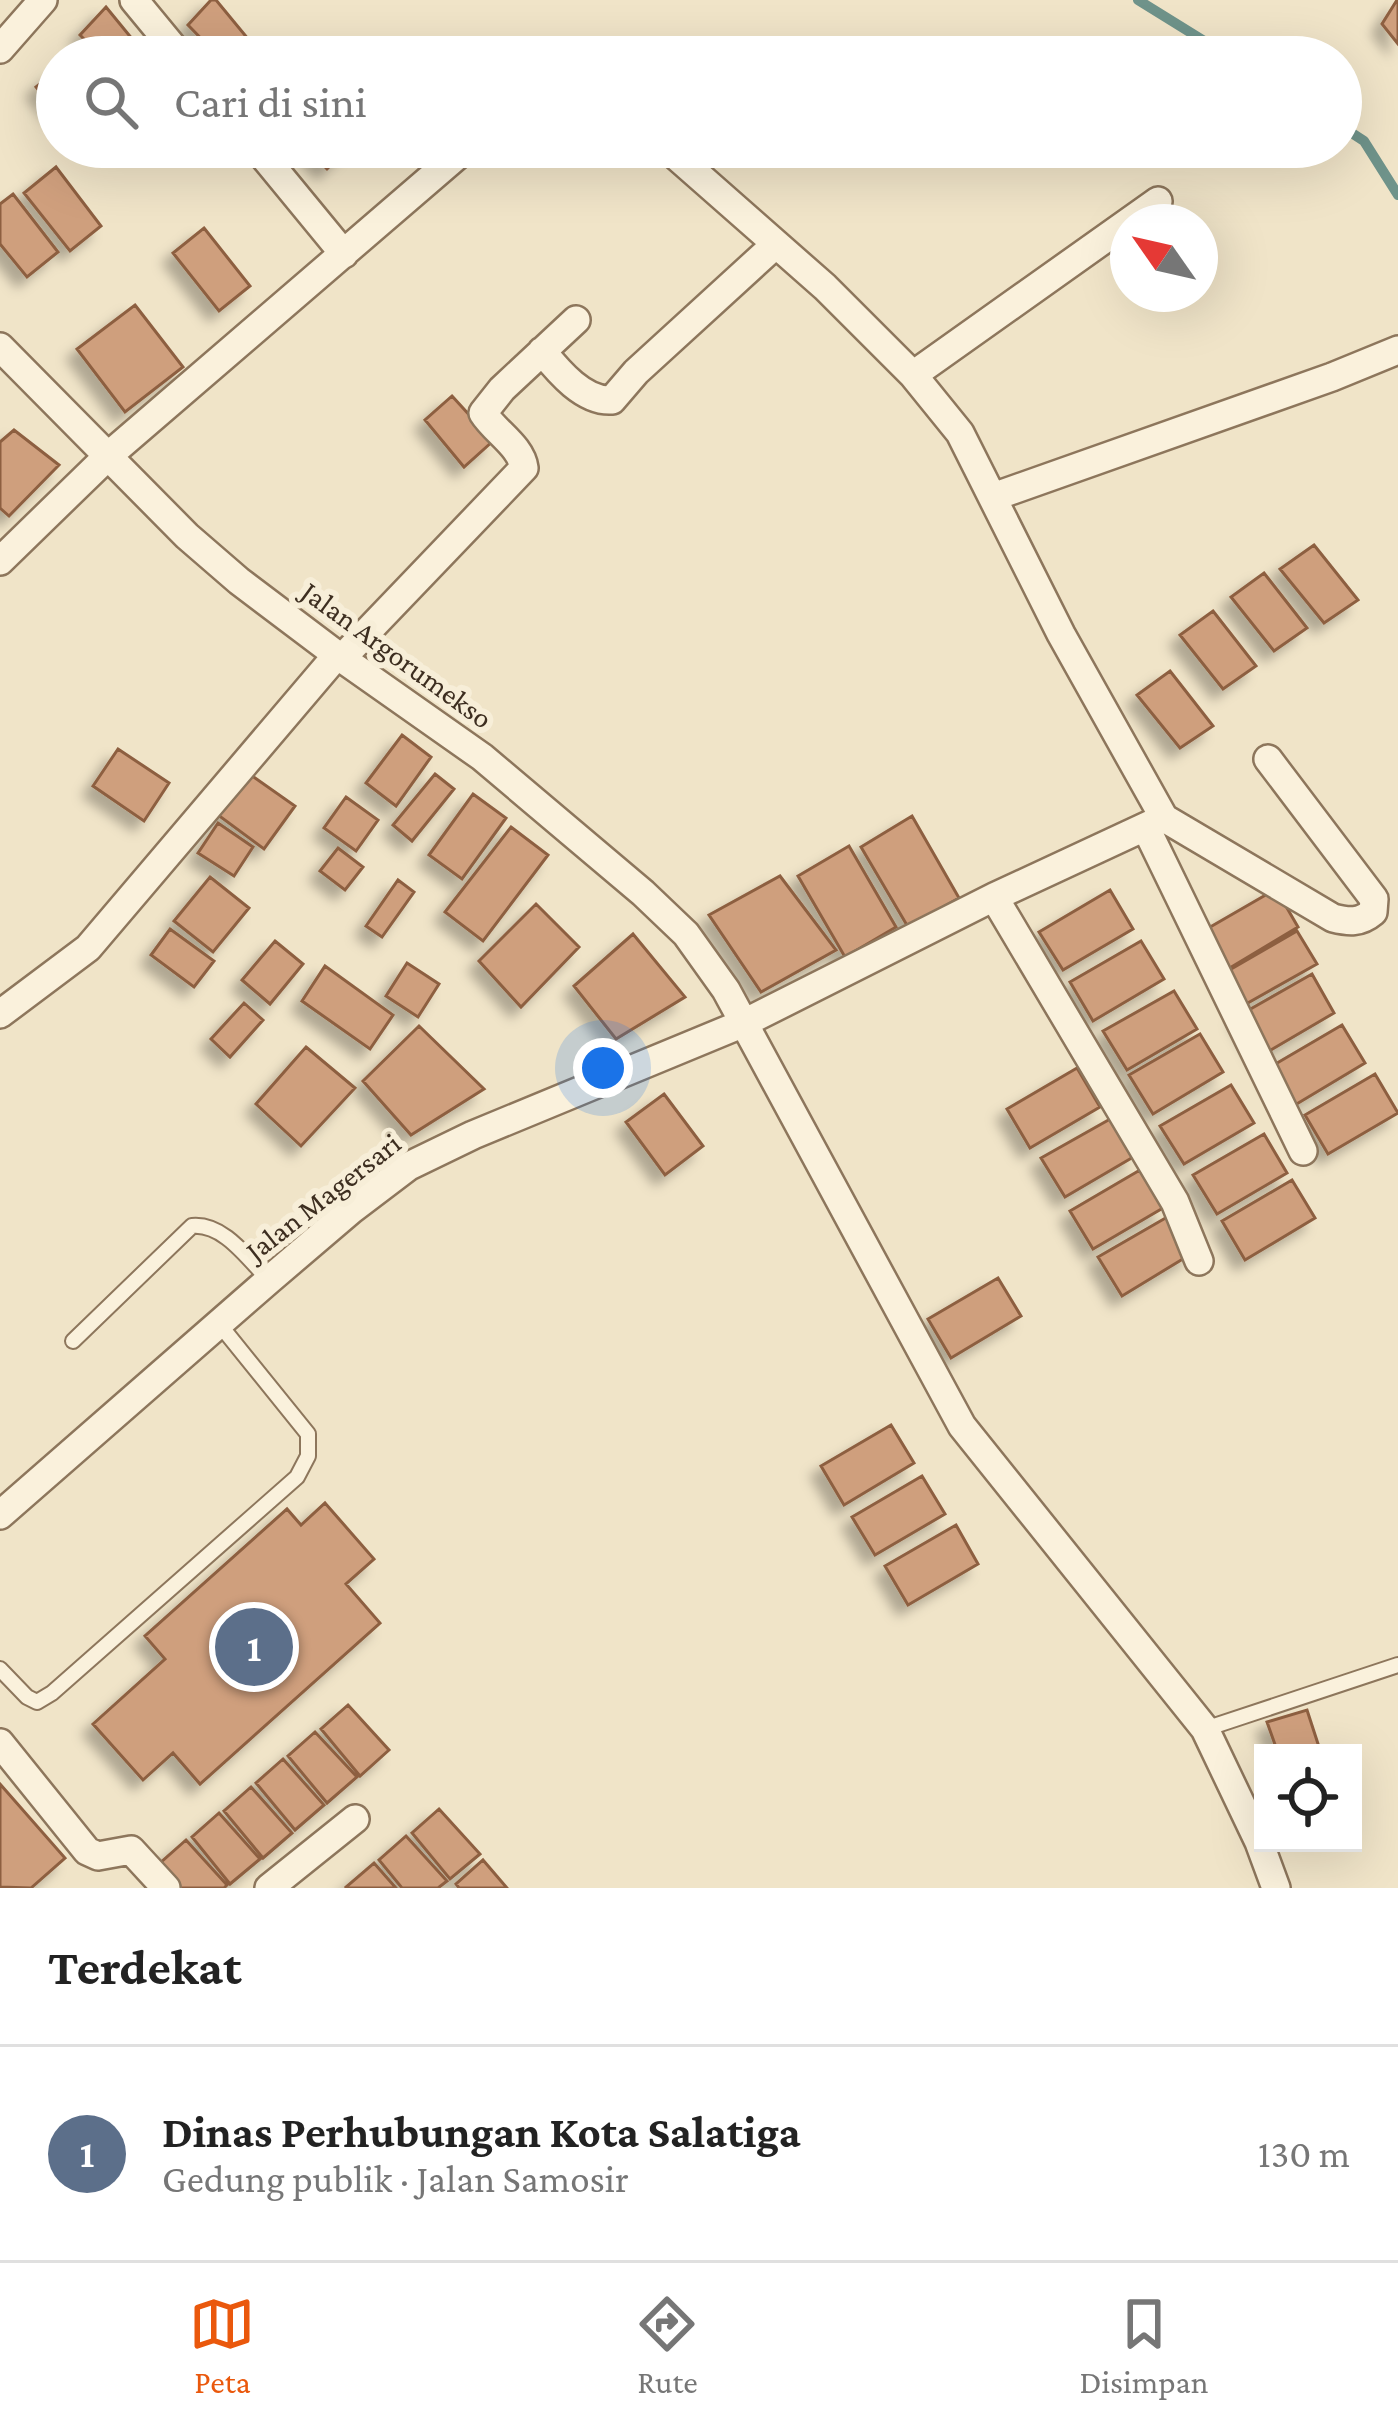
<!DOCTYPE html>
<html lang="id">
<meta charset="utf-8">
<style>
:root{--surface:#fff;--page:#f6f6f6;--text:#222;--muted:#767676;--line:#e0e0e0;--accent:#ea580c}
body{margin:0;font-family:"Crimson Pro",serif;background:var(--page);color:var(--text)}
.controls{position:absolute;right:36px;bottom:36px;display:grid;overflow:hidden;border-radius:0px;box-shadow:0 12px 48px #0002}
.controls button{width:108px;height:108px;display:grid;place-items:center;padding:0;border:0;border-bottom:3px solid var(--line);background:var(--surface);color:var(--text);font:60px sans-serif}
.compass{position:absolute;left:1110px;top:204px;width:108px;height:108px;border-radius:50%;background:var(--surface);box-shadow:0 12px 48px #0002;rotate:304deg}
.you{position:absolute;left:603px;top:1068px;width:42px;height:42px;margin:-30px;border:9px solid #fff;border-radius:50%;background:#1a73e8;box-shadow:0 0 0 18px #1a73e833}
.badge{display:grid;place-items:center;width:78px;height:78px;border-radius:50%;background:var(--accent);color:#fff;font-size:39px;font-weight:700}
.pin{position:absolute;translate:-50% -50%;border:6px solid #fff;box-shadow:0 3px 12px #0006}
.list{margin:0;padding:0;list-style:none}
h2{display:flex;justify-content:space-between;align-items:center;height:156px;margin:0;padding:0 48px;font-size:51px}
h2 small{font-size:39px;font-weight:400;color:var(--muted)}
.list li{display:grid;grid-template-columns:78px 1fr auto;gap:36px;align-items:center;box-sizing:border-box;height:216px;padding:0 48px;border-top:3px solid var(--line)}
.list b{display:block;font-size:45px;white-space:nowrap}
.list p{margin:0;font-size:39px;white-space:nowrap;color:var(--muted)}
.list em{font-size:39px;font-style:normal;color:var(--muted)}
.icon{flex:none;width:66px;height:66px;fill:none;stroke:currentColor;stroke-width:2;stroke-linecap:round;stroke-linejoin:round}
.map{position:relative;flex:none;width:1398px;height:1888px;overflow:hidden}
.search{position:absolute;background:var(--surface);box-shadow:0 12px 48px #0002;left:36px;right:36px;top:36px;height:132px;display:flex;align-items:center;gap:30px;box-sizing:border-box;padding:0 42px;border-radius:66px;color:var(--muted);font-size:45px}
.sheet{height:372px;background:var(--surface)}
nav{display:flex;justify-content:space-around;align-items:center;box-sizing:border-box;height:168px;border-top:3px solid var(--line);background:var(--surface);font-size:33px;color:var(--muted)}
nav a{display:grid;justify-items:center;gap:6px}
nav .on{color:var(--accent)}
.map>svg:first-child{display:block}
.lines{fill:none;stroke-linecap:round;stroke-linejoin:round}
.stream{stroke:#6f938a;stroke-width:10}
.building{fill:#cf9f7d;stroke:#8d5f41;stroke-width:3;filter:url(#shadow)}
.service-casing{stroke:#8d765c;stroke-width:18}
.minor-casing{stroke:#8d765c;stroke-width:32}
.service{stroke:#faf1dc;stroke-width:14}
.minor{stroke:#faf1dc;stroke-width:27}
.labels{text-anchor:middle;stroke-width:12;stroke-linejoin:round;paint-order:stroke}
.street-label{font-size:30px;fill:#3d2e20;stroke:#f7eed8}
</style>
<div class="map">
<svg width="1398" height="1888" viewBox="0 0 1398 1888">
<defs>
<filter id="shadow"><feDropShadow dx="-10" dy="10" stdDeviation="6" flood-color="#0004"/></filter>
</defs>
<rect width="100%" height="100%" fill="#f0e4c8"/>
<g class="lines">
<path class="stream" d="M1138,0l92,57
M1341,126l23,15 34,54"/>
</g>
<path class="building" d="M211,0h5l47,57h-44l-31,-32z
M1397,0h1v44l-16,-20z
M106,7l41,50h-45l-22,-22z
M482,40l13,17h-35z
M57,70v43l-21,-26z
M305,147h44l-22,22z
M56,167l45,59 -31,25 -46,-58z
M13,194l45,58 -31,25 -27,-33v-40z
M204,228l46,58 -31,25 -46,-58z
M135,305l48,62 -58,45 -48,-63z
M452,396l41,45 -29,26 -39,-47z
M14,430l45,35 -50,51 -9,-8v-66z
M1314,545l44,55 -34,23 -44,-54z
M1264,573l43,55 -33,23 -43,-54z
M1213,611l43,55 -33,23 -43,-54z
M1170,671l43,55 -33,22 -43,-53z
M402,735l29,22 -35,49 -30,-23z
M118,749l51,34 -25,38 -51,-35z
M248,773l47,33 -31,43 -46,-34z
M435,774l19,15 -42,52 -19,-16z
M473,794l33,24 -44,61 -33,-24z
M346,797l32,23 -22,31 -32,-23z
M912,816l47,82 -51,29 -47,-80z
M218,823l35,24 -19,29 -36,-23z
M511,827l37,28 -65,86 -38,-29z
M849,846l47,81 -51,30 -47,-81z
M338,848l25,19 -18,23 -25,-19z
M780,876l56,74 -75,42 -52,-77z
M210,877l39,31 -36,44 -39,-31z
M398,880l16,12 -32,45 -16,-11z
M1276,889l22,38 -70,42 -23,-39z
M1110,890l23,39 -70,41 -24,-38z
M536,904l43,43 -58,60 -42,-46z
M170,929l44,32 -20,26 -43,-32z
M1297,931l20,33 -71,40 -20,-32z
M633,934l52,63 -69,42 -42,-53z
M275,941l28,23 -33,40 -28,-24z
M1141,941l23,38 -71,42 -23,-39z
M407,963l32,21 -21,33 -32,-21z
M325,966l68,49 -23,34 -68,-48z
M1312,974l22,39 -70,41 -24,-39z
M1174,991l23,38 -70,41 -24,-39z
M244,1003l19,17 -33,37 -19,-18z
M1342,1025l23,38 -70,42 -23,-39z
M419,1026l65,63 -73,46 -48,-54z
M1200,1034l23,38 -70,42 -24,-39z
M306,1047l49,41 -54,58 -45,-42z
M1077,1068l23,39 -70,41 -23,-39z
M1375,1074l23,39 -70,41 -23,-39z
M1231,1085l23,38 -70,41 -24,-38z
M664,1094l39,52 -38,29 -39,-53z
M1112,1118l23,38 -70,41 -24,-39z
M1264,1134l23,39 -70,41 -24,-39z
M1140,1170l23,38 -70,41 -23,-38z
M1292,1180l23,38 -70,42 -23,-39z
M1169,1216l22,38 -69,42 -24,-39z
M998,1278l23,38 -70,42 -23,-39z
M891,1425l23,38 -70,42 -23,-39z
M922,1476l23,38 -70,41 -23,-38z
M325,1503l49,56 -28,25 34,39 -180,161 -27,-31 -30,27 -50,-56 72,-65 -20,-23 142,-127 14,16z
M956,1525l22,39 -70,41 -23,-39z
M348,1705l41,45 -29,26 -39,-47z
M1307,1710l14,43h-43l-11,-31z
M315,1732l42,45 -30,26 -39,-47z
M283,1759l41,46 -29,25 -39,-47z
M0,1784l65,74 -34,30 -31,-1z
M251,1787l41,46 -29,25 -39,-47z
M439,1809l41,45 -30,25 -38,-46z
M219,1813l41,46 -30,25 -38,-47z
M406,1836l41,45 -9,7h-36l-23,-28z
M186,1840l41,45 -3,3h-45l-20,-24z
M483,1860l24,28h-48l-3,-4z
M374,1863l22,25h-49l-1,-1z"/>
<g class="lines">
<defs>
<path id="service" d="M73,1341l119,-115c32,-3 56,33 77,54
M0,1669l27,28 10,5 15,-9 245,-216 11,-21v-22l-88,-109
M1205,1729l193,-64"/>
<path id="minor" d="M134,0l47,57
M0,49l43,-49
M256,147l88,107
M0,347l187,189 52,45 98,74 145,102 161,136 43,41 40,56 236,436 243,303 54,113 17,46
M542,351c17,21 42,51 70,49l24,-28 140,-128
M913,375l245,-174
M993,497l339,-120 66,-27
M0,561l108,-105 359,-309
M342,658l182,-190c-3,-22 -29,-36 -41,-55l19,-24 74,-69
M1164,818l169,100c16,4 27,5 40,-6l1,-13 -106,-140
M1146,828l157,323
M994,897l181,305 24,59
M0,1014l88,-66 249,-293
M0,1515l269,-235 82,-70 58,-44 64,-31 271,-112 250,-126 170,-79 -103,-184 -101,-201 -47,-58 -88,-88 -159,-140
M0,1743l87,108 11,5 33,-6 35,38
M269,1888l86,-69"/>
</defs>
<use href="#service" class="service-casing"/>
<use href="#minor" class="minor-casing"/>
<use href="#service" class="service"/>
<use href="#minor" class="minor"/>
</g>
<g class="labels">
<g class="street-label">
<text transform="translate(397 655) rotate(36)" y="10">Jalan Argorumekso</text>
<text transform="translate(323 1197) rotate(-38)" y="10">Jalan Magersari</text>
</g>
</g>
</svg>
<div class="controls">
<button><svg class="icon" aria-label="locate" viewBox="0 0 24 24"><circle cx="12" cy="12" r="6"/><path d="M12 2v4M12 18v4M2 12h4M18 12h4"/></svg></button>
</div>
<svg class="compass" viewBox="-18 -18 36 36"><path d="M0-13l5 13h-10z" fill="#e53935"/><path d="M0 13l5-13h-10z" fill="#767676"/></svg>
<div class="you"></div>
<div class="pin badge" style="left:254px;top:1647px;background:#5c6f8a">1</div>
<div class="search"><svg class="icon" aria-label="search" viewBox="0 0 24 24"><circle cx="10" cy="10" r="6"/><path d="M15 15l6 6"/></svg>Cari di sini</div>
</div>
<section class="sheet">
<h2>Terdekat<small></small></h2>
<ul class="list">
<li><span class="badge" style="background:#5c6f8a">1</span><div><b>Dinas Perhubungan Kota Salatiga</b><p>Gedung publik · Jalan Samosir</p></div><em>130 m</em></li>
</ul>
</section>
<nav>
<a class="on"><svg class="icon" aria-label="map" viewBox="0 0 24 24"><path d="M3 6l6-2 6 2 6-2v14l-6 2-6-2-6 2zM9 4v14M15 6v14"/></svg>Peta</a>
<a><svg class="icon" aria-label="directions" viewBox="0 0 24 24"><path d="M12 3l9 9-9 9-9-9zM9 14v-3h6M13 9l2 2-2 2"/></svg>Rute</a>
<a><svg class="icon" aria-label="saved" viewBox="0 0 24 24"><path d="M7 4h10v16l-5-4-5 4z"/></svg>Disimpan</a>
</nav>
